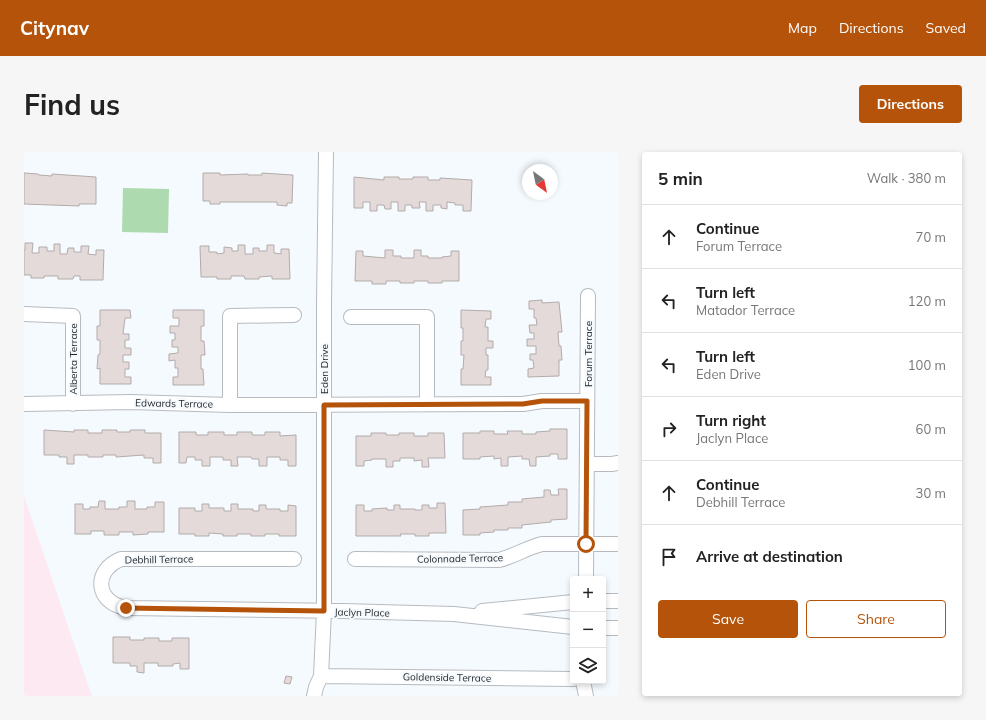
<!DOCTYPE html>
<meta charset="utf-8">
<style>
:root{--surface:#fff;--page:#f6f6f6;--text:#222;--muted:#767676;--line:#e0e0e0;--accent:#b45309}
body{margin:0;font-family:Mulish,sans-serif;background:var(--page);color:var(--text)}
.controls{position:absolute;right:12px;bottom:12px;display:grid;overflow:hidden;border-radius:4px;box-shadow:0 2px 6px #0003}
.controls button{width:36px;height:36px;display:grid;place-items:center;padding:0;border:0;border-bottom:1px solid var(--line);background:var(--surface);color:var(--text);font:20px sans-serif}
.compass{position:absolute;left:498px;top:12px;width:36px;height:36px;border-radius:50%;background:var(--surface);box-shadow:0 2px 6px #0003;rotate:147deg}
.stop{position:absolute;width:12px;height:12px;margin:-9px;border:3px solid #b45309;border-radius:50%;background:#fff}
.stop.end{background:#b45309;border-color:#fff;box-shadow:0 1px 4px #0008}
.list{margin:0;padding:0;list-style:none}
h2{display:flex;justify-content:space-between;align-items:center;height:52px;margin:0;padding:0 16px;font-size:17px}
h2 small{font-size:13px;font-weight:400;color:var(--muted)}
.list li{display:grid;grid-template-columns:26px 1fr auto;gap:12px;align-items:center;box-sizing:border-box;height:64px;padding:0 16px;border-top:1px solid var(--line)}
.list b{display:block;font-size:15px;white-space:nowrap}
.list p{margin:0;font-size:13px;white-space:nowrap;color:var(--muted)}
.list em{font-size:13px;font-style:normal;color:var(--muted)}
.actions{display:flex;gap:8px;padding:12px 16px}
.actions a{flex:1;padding:9px 0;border:1px solid var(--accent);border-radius:4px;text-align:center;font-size:14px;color:var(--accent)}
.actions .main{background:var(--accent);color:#fff}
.icon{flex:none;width:22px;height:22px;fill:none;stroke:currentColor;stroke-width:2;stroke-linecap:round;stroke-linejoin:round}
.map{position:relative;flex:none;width:594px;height:544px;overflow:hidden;border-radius:4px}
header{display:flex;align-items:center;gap:24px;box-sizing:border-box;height:56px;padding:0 20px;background:var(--accent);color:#fff}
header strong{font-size:19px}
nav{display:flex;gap:22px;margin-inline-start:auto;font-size:14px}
.intro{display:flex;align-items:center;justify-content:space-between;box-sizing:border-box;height:96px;padding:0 24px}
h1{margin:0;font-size:28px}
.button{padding:10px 18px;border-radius:4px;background:var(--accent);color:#fff;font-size:14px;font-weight:700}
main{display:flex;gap:24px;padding:0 24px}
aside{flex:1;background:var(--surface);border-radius:4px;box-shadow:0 2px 6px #0003}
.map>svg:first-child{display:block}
.commercial{fill:#fce9f2}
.green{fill:#addaae}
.building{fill:#e3dad9;stroke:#b3abaa}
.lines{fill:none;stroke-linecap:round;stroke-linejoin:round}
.minor-casing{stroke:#b6bbc1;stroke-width:16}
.minor{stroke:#fff;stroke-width:14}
.route{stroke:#b45309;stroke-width:5}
.labels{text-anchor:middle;stroke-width:4;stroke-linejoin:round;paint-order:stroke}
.street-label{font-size:10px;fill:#1f2123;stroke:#f5fafe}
</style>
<header>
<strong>Citynav</strong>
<nav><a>Map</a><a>Directions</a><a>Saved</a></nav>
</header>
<div class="intro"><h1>Find us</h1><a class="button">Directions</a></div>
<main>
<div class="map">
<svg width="594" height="544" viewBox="0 0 594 544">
<rect width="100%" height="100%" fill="#f5fafe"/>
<path class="commercial" d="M0,344l63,186 5,14h-68z"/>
<path class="green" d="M99,36l46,1 -1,44 -46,-1z"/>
<path class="building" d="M0,21l14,1 1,1 13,1v-2l44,3v27h-17v2l-55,-2z
M179,21h17v2l28,-1v1h14v-2l31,2 -1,28h-5v3l-10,-1v-3h-57v2h-10v-3h-7z
M330,25l30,3v-3h15v2h14v-2h15v3h12v-2l32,2 -1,31h-8v-6h-8v-2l-8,-1v7l-6,-1v-3h-8v6h-7v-9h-7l1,6h-8v-3h-7v6h-7v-9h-7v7h-6l-1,-4h-7v6h-7v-9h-7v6h-9z
M1,91h8l-1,10h7v-6h8v4h7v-7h6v10h7l1,-6h6v4h7v-6h8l-1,8 8,1v-5h8l-1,30h-23v-4h-6l-1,3h-15v-3h-14v2h-13v-3h-7v-25h1z
M214,93h7v9h8v-6h6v3h8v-6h7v8l7,1v-5h8l1,30h-18v-3l-13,1v2h-14l-1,-3h-13v3h-14v-2h-16l-1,-31h9v6h8v2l7,-1v-6l8,1v3h6z
M361,98h8v6h8v2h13v-8h7v6h7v2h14v-1l9,-1v-5h8v30h-17v2h-14v-2h-14v2h-14v-2h-14v3h-14v-3h-17l1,-30h7v5l22,2z
M518,148v3l17,-1 3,30h-4l1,14h2l1,14h-3v16l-31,1v-8l6,-1 -1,-8h-3v-6h6v-8h-9v-7h7v-6h-4l-1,-8h8l-1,-7h-2v-9h-5v-8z
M76,158h30l1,8h-6l-2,16h6v6h-4v8h6v7h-8v7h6v7h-4v8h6v7h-31v-16l-3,1 1,-14 2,-1v-14h-3v-14h3z
M149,158h31v16h-3v15h3l1,14h-4v14h2l1,16h-31v-8h5v-9h-3v-8l-6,1v-7l9,-1v-6h-6v-7h3v-7h-5v-7h9v-8h-6z
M437,158l30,1v8h-5l-1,8h3v14h5v7h-7v7h2v15h-2l-1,7h6v8h-30v-16h2l1,-14h-3v-14h2v-13h-2z
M526,277h17v30h-9v-5h-8v2l-14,1v9h-6l-1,-7h-7v-3l-14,1v9h-7v-8l-7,1v-3l-14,1v2h-17v-26h17v-2h14v3h14l-1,-3h15v3h14v-2l14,-1z
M20,278l30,2v-2h14v3h14v-3h15v2h13v-2h15v3h16v30h-8v-5h-9v-3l-28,2v-2h-13v2h-15v-2h-14v9h-7v-7h-8v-2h-15z
M155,280h17v3h12v-3h16v3h13v-3h15v3h13v-3h15v4l16,-1v31h-8v-6h-8v-3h-13v9h-8v-7h-7l-1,-2h-14l1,9h-7v-6h-8v-3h-13v9h-8v-6h-7v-3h-8l-1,6h-7z
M347,281h15v2h13v-2h15v3h14v-3h16l1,25h-17l1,9h-7v-7l-8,1v-3h-14v3h-7v6h-7v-8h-14v1l-8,1v5h-8v-30h15z
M534,337h9v30l-16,1v2l-29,3v3h-14v2h-14v2l-14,1v2h-17v-25l17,-1v-2l28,-2v-3h14v-3l22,-2v-7h6l1,5h8z
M75,349h6v8h14v-2h8v-6h8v8h12v-2h8v-5h9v30h-16v2l-15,1v-3h-14v3h-15v-4h-13v3h-16v-30h8v5h7v-2h8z
M413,351h8l1,30h-17v3h-14v-2h-15l1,2h-45v-31h8v6h8v-2l15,-1v2h7v-5h6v4h15v1h7v-5h7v3h8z
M178,352h7v4h15v3h7v-7h7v5h15v2h6v-6h7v4h14v2h8v-6l8,1v30h-17v-2h-14v2h-14v-2h-14v2h-14v-2l-14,-1v3h-14v-2h-16v-26h16v3h7z
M89,485h17v3h14v-2h15v3h13v-3h17v31h-9v-6l-7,1v2h-15v-3h-14v10l-7,-1v-6h-7v-3h-17z
M262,524l6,1 -2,7 -6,-1z"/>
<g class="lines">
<defs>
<path id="minor" d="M0,162l49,2v88
M327,165h76v87
M0,252l106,-2 100,3 293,-1 19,-3h45
M206,253v-89l64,-1
M563,312h25l6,-1
M270,407h-173c-29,12 -25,44 5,49l216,3 112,3 119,13
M331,407l144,1c16,-4 27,-12 43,-16h76
M562,427l2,-283
M579,449h15
M458,459l91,-9
M579,476h15
M297,524l252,3
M559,529l3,15
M290,544l2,-9 5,-11 3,-65v-307l2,-152"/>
</defs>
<use href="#minor" class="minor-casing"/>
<use href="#minor" class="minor"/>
</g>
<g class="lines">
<path class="route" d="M102,456l198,3v-206l199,-1 19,-3h45l-1,143"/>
</g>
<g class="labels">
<g class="street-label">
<text transform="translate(564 202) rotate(-90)" y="4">Forum Terrace</text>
<text transform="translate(49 207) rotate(-90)" y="4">Alberta Terrace</text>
<text transform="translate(300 217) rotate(-90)" y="4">Eden Drive</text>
<text transform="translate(150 251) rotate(1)" y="4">Edwards Terrace</text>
<text transform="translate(436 406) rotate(-1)" y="4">Colonnade Terrace</text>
<text transform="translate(135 407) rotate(-1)" y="4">Debhill Terrace</text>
<text transform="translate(338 460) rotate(1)" y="4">Jaclyn Place</text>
<text transform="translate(423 525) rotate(1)" y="4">Goldenside Terrace</text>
</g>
</g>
</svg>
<div class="controls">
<button>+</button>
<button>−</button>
<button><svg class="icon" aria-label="layers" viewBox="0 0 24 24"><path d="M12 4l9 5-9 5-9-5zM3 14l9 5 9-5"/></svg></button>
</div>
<svg class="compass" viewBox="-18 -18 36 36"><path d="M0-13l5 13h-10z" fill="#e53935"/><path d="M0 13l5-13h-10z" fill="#767676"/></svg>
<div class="stop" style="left:562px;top:392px"></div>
<div class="stop end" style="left:102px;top:456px"></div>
</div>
<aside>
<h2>5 min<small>Walk · 380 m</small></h2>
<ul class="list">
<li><svg class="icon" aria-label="ahead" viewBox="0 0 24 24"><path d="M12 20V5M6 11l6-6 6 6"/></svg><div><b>Continue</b><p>Forum Terrace</p></div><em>70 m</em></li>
<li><svg class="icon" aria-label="left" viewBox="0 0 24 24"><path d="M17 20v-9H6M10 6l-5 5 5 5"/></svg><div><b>Turn left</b><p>Matador Terrace</p></div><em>120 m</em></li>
<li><svg class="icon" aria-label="left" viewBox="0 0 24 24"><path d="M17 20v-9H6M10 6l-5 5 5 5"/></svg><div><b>Turn left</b><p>Eden Drive</p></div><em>100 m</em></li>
<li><svg class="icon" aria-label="right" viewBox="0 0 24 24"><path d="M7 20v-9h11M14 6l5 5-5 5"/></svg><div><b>Turn right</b><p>Jaclyn Place</p></div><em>60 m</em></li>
<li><svg class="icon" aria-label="ahead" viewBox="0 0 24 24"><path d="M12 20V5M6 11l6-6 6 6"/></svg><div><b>Continue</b><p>Debhill Terrace</p></div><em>30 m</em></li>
<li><svg class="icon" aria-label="arrive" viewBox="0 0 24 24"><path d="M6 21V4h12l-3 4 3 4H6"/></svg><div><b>Arrive at destination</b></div></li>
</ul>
<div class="actions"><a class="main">Save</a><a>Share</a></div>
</aside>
</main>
